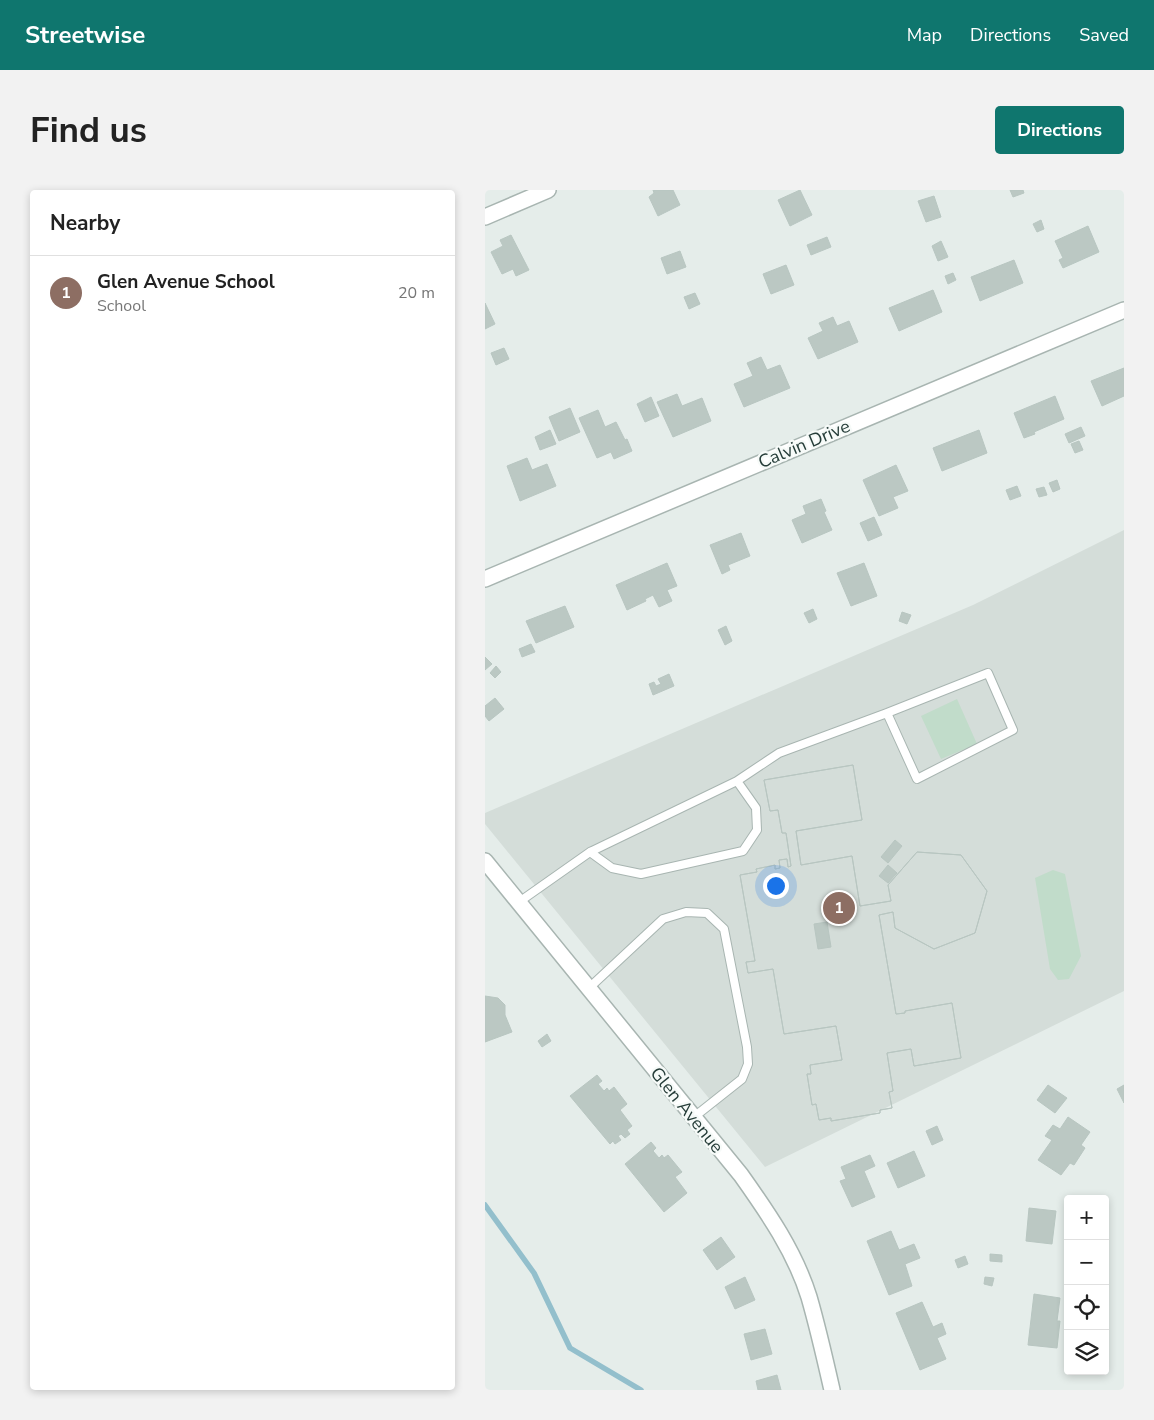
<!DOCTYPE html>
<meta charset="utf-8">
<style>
:root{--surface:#fff;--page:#f2f2f2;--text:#222;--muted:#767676;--line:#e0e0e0;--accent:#0f766e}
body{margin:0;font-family:"Nunito Sans",sans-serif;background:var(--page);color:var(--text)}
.controls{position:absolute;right:15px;bottom:15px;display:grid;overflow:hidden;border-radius:5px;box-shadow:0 2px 8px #0003}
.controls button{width:45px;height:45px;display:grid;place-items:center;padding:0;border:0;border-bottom:1px solid var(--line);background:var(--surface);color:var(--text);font:25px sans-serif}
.you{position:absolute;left:290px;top:695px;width:18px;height:18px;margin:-12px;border:4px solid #fff;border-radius:50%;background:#1a73e8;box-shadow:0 0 0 8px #1a73e833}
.badge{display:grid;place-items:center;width:32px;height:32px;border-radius:50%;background:var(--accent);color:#fff;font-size:16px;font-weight:700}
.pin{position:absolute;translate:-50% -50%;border:2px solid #fff;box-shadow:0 1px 5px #0006}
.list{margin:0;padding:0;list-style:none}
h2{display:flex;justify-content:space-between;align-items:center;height:65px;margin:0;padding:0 20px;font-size:21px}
h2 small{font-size:16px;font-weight:400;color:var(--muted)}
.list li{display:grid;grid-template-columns:32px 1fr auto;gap:15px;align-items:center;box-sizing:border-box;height:75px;padding:0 20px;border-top:1px solid var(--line)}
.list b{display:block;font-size:19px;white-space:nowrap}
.list p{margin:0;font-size:16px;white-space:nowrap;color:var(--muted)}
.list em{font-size:16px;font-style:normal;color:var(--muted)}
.icon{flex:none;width:28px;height:28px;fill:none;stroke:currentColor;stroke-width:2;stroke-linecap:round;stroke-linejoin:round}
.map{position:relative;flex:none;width:639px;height:1200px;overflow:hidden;border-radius:5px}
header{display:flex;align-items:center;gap:30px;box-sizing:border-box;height:70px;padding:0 25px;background:var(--accent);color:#fff}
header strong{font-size:24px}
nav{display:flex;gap:28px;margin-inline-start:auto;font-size:18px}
.intro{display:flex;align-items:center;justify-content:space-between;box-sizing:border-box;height:120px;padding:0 30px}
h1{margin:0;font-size:35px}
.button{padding:12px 22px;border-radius:5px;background:var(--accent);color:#fff;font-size:18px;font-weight:700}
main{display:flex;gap:30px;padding:0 30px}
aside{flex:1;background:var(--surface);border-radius:5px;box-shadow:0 2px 8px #0003}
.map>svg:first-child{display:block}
.built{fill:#d4ddd9}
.green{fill:#c1dcca}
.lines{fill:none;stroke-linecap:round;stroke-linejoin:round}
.stream{stroke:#93bfcc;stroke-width:5.5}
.building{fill:#bbc8c3;stroke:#b8c6c1;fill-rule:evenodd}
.service-casing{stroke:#a8b5b1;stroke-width:10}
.minor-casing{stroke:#a8b5b1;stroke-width:18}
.tertiary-casing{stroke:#a8b5b1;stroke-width:18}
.service{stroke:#fff;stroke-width:8}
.minor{stroke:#fff;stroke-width:15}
.tertiary{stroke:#fff;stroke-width:15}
.labels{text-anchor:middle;stroke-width:4.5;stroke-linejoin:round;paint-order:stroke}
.street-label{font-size:18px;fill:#263d39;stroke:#f6faf8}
</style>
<header>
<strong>Streetwise</strong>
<nav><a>Map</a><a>Directions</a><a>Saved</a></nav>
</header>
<div class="intro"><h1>Find us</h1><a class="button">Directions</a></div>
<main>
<aside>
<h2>Nearby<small></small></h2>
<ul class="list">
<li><span class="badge" style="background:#8d6e63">1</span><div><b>Glen Avenue School</b><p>School</p></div><em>20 m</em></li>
</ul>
</aside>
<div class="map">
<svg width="639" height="1200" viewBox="0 0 639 1200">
<rect width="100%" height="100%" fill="#e5edea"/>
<path class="built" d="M639,340v461l-359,176 -280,-343v-11l488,-208z"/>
<path class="green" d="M472,509l20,45 -36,15 -20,-43z
M568,680l12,4 16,82 -12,23 -11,1 -8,-11 -15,-91z"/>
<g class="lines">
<path class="stream" d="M0,1015l49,68 36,75 71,42"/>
</g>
<path class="building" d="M168,0h20l7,15 -22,11 -9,-19 5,-4z
M315,0l12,25 -22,11 -12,-26z
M525,0h13l1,3 -11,4z
M449,6l7,21 -15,5 -8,-21z
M556,30l3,9 -7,3 -4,-8z
M603,36l11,26 -36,16 -4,-8 4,-2 -8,-17z
M26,45l18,35 -13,6 -3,-7 -11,5 -11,-22 12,-6 -3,-6z
M342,47l4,10 -20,8 -4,-10z
M456,51l7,16 -10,4 -6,-15z
M195,61l6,16 -19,7 -6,-16z
M529,70l9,23 -43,18 -9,-24z
M301,75l8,20 -23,9 -8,-20z
M468,83l3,7 -8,4 -3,-8z
M448,100l9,22 -43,19 -10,-23z
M210,103l5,11 -11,5 -5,-12z
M0,113l10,21 -10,5z
M348,127l4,9 12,-5 9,21 -40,17 -10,-21 15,-7 -4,-8z
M19,158l5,11 -13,6 -5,-12z
M276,167l6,13 13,-5 10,23 -46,19 -10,-23 19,-8 -6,-13z
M639,178v28l-22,10 -11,-25z
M192,204l5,12 20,-8 9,23 -38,16 -16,-35z
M570,206l9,23 -30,13 1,2 -11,4 -10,-25z
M166,207l8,19 -14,6 -8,-18z
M85,218l10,24 -21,9 -10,-24z
M113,220l7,17 11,-5 9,18 2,-1 5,12 -18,8 -3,-7 -14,6 -18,-40z
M596,237l4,9 -16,7 -4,-9z
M65,240l6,14 -16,6 -5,-13z
M494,240l8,23 -45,18 -9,-23z
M594,251l4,9 -8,3 -4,-9z
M42,268l5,12 15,-6 9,22 -36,15 -13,-35z
M411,275l12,26 -15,6 5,11 -19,8 -16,-36z
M572,290l3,9 -7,3 -4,-9z
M532,296l4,10 -11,4 -4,-10z
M559,297l3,8 -8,2 -3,-8z
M336,309l5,12 -2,1 8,18 -30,13 -10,-23 14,-6 -3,-8z
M389,327l8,18 -14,6 -8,-18z
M256,343l9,23 -22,9 2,5 -8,4 -12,-29z
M182,373l10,23 -10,4 5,11 -13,6 -6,-12 -8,4 1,2 -19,9 -11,-25z
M379,373l13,33 -26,10 -14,-33z
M80,416l9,21 -38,16 -10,-22z
M328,419l4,10 -8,4 -5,-10z
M417,422l9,3 -4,9 -8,-3z
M241,436l6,15 -7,4 -7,-15z
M46,454l4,8 -13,5 -3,-8z
M0,467l7,7 -7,6z
M11,476l5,6 -6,6 -5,-5z
M184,484l5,12 -21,9 -4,-11 5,-2 2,4 5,-2 -3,-5z
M10,508l9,11 -15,12 -4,-5v-10z
M368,575l9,55 -66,11 5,34 51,-9 8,50 31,-5 -3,-16 29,-33 44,3 26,36 -12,42 -41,16 -39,-21 -2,-16 -14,3 17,99 9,-1v-2l47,-8 9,55 -47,8 -3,-17 -24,4 6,38 -4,1 3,16 -12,2v3l-49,8v-3l-12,2 -3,-16 -4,1 -5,-31h4l-1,-9 32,-5 -6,-34 -52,8 -11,-65 -25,4 -2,-11 9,-1 -15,-86 17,-3 -1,-3 19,-4v4l5,-1 -1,-8 8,-1 1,8 3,-1 -5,-33h-4l-4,-23 -8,1 -6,-31zM342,732l4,25 -13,2 -4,-25z
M368,575l9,55 -66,11 5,34 51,-9 8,50 31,-5 -3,-16 29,-33 44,3 26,36 -12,42 -41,16 -39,-21 -2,-16 -14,3 17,99 9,-1v-2l47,-8 9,55 -47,8 -3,-17 -24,4 6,38 -4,1 3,16 -12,2v3l-49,8v-3l-12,2 -3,-16 -4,1 -5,-31h4l-1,-9 32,-5 -6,-34 -52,8 -11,-65 -25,4 -2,-11 9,-1 -15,-86 17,-3 -1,-3 19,-4v4l5,-1 -1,-8 8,-1 1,8 3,-1 -5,-33h-4l-4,-23 -8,1 -6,-31z
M410,650l7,6 -14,17 -7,-6z
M403,675l9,8 -9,10 -9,-7z
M0,806l13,2 7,7v10l7,17 -27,10z
M62,844l4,7 -9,6 -4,-6z
M112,885l5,6 -4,3 6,7 3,-3 2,3 5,-4 13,17 -7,6 12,16 -5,4 3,4 -5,4 -4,-4 -3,2 3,4 -6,4 -2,-3 -3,3 -40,-48z
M563,895l19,13 -12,15 -18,-13z
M639,895v18l-7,-14z
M583,927l22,15 -9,13 4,3 -11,17 -4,-2 -9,12 -23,-15 14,-20 -7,-4 8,-11 7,4z
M452,936l6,14 -11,5 -6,-14z
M166,952l5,6 -3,3 6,7 3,-3 2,3 4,-3 14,17 -7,5 12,16 -23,19 -39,-48z
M429,961l11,25 -27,12 -11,-25z
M385,965l5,11 -11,5 11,26 -23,10 -12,-26 6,-2 -5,-12z
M544,1018l27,3 -4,33 -26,-3z
M406,1041l8,19 15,-6 6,14 -15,6 7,22 -23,9 -22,-54z
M236,1047l14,20 -18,13 -14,-20z
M505,1064l12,1v7l-12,-1z
M480,1066l3,8 -10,4 -3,-8z
M260,1087l10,23 -20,9 -10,-22z
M500,1087l9,1 -2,8 -8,-2z
M549,1104l26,4 -3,23h3l-3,27 -29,-3z
M437,1112l11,25 9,-4 4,11 -9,4 9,21 -26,11 -24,-57z
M280,1139l7,25 -21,6 -7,-26z
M292,1185l4,15h-23l-2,-9z"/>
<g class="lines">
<defs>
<path id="service" d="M105,662l22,16 29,6 102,-23 14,-21 -1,-22 -19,-27
M34,712l71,-50 147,-71 42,-28 108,-40 101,-40 25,57 -96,49 -30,-66
M104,798l74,-69 23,-7 21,1 17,16 23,118 1,17 -6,15 -48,38"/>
<path id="minor" d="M0,27l63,-27
M0,389l639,-269"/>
<path id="tertiary" d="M0,671l256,314c27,38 54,77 68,122 9,31 16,62 23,93"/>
</defs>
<use href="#service" class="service-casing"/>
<use href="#minor" class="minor-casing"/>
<use href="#tertiary" class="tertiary-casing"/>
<use href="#service" class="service"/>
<use href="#minor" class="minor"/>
<use href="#tertiary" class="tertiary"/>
</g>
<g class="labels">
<g class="street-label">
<text transform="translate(319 254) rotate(-23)" y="6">Calvin Drive</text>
<text transform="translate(202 920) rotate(51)" y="6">Glen Avenue</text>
</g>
</g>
</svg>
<div class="controls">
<button>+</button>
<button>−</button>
<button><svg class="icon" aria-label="locate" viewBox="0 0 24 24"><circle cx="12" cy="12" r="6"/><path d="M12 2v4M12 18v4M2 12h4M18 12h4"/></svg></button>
<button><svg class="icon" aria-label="layers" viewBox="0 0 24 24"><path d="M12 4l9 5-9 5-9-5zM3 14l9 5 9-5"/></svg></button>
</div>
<div class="you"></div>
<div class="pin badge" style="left:354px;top:718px;background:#8d6e63">1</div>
</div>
</main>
